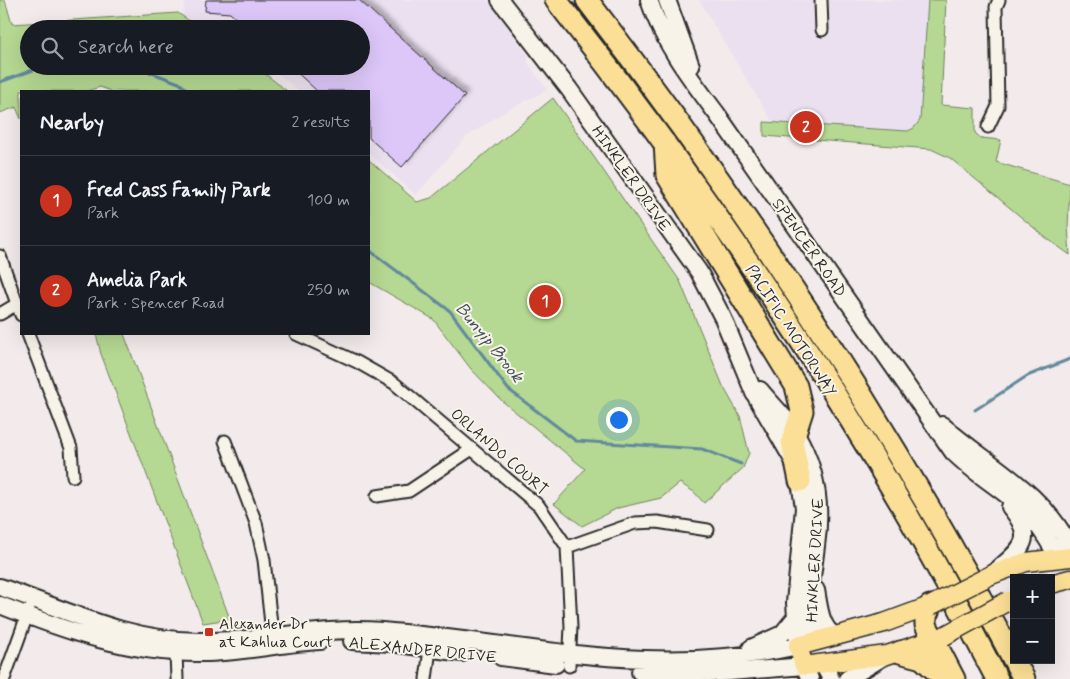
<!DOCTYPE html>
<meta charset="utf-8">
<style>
:root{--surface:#171b24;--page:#20242c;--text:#f1f3f6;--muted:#9ea1a6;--line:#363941;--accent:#c8321e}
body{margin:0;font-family:Mynerve,sans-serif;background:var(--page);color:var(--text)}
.controls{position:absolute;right:15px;bottom:15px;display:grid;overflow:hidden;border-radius:0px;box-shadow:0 5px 20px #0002}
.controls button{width:45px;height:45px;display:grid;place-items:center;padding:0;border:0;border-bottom:1px solid var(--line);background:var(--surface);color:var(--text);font:25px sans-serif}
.you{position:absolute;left:618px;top:419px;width:18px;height:18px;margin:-12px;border:4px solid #fff;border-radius:50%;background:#1a73e8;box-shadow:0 0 0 8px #1a73e833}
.badge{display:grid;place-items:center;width:32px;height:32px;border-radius:50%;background:var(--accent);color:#fff;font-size:16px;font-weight:700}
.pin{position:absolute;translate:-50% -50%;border:2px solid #fff;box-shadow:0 1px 5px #0006}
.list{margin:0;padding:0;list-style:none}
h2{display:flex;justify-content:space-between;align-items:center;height:65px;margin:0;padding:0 20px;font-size:21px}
h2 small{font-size:16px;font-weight:400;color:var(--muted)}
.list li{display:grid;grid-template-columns:32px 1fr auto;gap:15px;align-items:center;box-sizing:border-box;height:90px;padding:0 20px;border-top:1px solid var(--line)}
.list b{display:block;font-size:19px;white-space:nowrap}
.list p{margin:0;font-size:16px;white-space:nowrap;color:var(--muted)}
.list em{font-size:16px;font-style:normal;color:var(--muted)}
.icon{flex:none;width:28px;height:28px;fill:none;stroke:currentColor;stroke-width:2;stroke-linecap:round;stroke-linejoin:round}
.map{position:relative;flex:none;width:1070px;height:679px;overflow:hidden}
.search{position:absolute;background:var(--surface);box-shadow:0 5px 20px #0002;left:20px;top:20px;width:350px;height:55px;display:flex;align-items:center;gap:12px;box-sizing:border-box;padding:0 18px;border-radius:28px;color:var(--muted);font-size:19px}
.panel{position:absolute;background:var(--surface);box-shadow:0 5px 20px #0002;left:20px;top:90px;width:350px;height:245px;border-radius:0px}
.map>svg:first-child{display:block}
.built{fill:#ebe0ef}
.green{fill:#b5d892;stroke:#70825e}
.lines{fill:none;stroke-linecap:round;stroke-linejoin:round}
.stream{stroke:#628a9c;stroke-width:3}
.building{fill:#dcc7f8;stroke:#2b2b2b;filter:url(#shadow)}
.street-casing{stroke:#2b2b2b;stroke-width:15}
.secondary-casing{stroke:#2b2b2b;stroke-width:20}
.primary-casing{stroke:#2b2b2b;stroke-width:21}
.highway-casing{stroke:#2b2b2b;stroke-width:25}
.street{stroke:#f7f3e8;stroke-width:11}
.secondary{stroke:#f7f3e8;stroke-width:16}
.primary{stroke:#fbdf96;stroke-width:18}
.highway{stroke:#fbdf96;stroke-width:21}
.primary-bridge-casing{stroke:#2b2b2b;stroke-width:21;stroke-linecap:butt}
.primary-bridge{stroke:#fbdf96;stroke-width:18}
.poi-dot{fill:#c8321e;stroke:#f7f3e8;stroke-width:2}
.labels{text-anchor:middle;stroke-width:4;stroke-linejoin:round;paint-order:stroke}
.street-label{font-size:16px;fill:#2b2b2b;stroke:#f7f3e8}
.poi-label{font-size:16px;fill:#2b2b2b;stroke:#f7f3e8;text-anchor:start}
.water-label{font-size:18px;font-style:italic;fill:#42525a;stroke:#f7f3e8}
</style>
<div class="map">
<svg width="1070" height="679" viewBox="0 0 1070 679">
<defs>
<filter id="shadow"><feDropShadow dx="4" dy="-4" stdDeviation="2.5" flood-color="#0004"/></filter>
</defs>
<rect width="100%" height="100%" fill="#f2eaeb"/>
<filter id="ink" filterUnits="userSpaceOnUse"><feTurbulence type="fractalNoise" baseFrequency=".02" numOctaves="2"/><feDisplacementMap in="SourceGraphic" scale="10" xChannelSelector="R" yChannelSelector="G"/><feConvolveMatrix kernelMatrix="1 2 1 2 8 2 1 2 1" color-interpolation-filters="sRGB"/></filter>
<g filter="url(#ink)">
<path class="built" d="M185,0h302l41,55v8l19,27 -40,20 -41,27 -50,58 -47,-42v-62h-70l-30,-25h92v-37h-155l-23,-13z
M699,0h229l-8,120 -6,8 -6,3 -135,-8z"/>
<path class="green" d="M0,0h5l7,24 166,-11 23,16h-172v37h226l32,25h-176l-11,-4 -13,4h-66v28l-5,-12 -16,6z
M928,0h18l-5,105 34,3v25l6,5 20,2 -5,22 74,22 -2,43 2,28 -25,-18 -95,-79 -19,-9 -167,-13v-14l144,9 6,-3 6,-8z
M553,98l127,183 43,105 17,30 9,37 -6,15 -39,35 -10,-11 -14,-9 -19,15 -43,10 -36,18 -28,-22 31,-35 -84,-69 -30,-31 -38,-50 -64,-37v-122l48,42 14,-4z
M96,334h28l106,285 -27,4 -102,-269z"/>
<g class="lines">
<path class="stream" d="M134,66l45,17 10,8
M0,82l36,-13 42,-3
M369,250l81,61 58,78 68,52 126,8 39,15
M975,410l52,-34 43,-17"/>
</g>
<path class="building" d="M206,0h153l106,96 -63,71 -33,-29v-47h-52l-27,-25h71v-37h-113l-18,-16 -25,-2z"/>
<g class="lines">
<defs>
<path id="street" d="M821,0l1,30
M988,127l10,-21 -2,-99 3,-7
M0,256l21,59
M0,314l17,-10
M28,334l43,114 2,28
M296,334l61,28 37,21 145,123 28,41 4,80 -2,39
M225,441l31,82 8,37 9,82
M377,496l32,-5 63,-42
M567,547l68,-24 22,-1 51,8
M176,653l1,26
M4,679l25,-69
M426,679l5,-37"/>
<path id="secondary" d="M649,0c14,43 41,78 68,114l236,338c22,22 49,37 72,58 14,14 23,31 33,47
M667,0l24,66
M760,390c11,14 25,26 35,42 21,34 27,74 21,114 -4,33 -10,63 -3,96
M942,425c44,39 102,67 128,122
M994,573c26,-24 44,-32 16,-66
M0,587c68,23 126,54 199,54 61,1 121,-15 183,-10 145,12 269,48 416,15l-3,-43 9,-95 -4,-27 -7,-21 -39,-67 -31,-75 -24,-46 -130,-183 -69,-89
M816,590c3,15 4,39 20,46
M0,605c66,26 131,49 202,48 40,0 79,-10 118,-12
M352,641l39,2 71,10
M751,648l31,-14 13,-16
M501,657l55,7
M823,664l8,15
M640,672l78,1 86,-7 6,13
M847,679l38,-23"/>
<path id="primary" d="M991,575l35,-13 44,-5
M1051,584l19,-5
M930,606l-46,17 -86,23 6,20 83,-11 57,-19"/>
<path id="highway" d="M556,0c167,212 318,439 441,679
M587,0c160,208 304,428 427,660
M665,143l2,32 129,211 6,25 -10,31 8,39
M930,606l-4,10v9l28,54
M900,652l22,6 23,21
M1014,660l10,19"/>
</defs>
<use href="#street" class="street-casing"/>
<use href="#secondary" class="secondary-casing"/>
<use href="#primary" class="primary-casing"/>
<use href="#highway" class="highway-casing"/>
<use href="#street" class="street"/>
<use href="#secondary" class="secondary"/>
<use href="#primary" class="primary"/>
<use href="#highway" class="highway"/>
<defs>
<path id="primary-bridge" d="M930,606l61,-31
M944,636l64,-35"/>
</defs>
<use href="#primary-bridge" class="primary-bridge-casing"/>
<use href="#primary-bridge" class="primary-bridge"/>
</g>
</g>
<rect class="poi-dot" x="204" y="627" width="10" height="10" rx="2.5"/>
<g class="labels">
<g class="street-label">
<text transform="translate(632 178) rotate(55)" y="6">HINKLER DRIVE</text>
<text transform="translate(810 247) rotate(55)" y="6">SPENCER ROAD</text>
<text transform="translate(792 330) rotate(57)" y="6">PACIFIC MOTORWAY</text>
<text transform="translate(500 451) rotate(41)" y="6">ORLANDO COURT</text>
<text transform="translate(814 560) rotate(-87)" y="6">HINKLER DRIVE</text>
<text transform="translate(423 649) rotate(6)" y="6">ALEXANDER DRIVE</text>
</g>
<g class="poi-label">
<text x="219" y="629">Alexander Dr<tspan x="219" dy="18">at Kahlua Court</tspan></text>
</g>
<g class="water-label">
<text transform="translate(490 342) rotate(51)" y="6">Bunyip Brook</text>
</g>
</g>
</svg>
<div class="controls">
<button>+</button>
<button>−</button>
</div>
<div class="you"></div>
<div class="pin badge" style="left:545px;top:301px">1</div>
<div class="pin badge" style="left:806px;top:127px">2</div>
<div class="search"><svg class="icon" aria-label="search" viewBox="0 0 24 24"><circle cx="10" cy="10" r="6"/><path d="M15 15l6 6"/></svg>Search here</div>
<section class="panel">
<h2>Nearby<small>2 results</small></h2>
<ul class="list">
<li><span class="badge">1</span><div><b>Fred Cass Family Park</b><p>Park</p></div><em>100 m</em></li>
<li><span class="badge">2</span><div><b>Amelia Park</b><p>Park · Spencer Road</p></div><em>250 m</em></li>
</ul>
</section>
</div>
